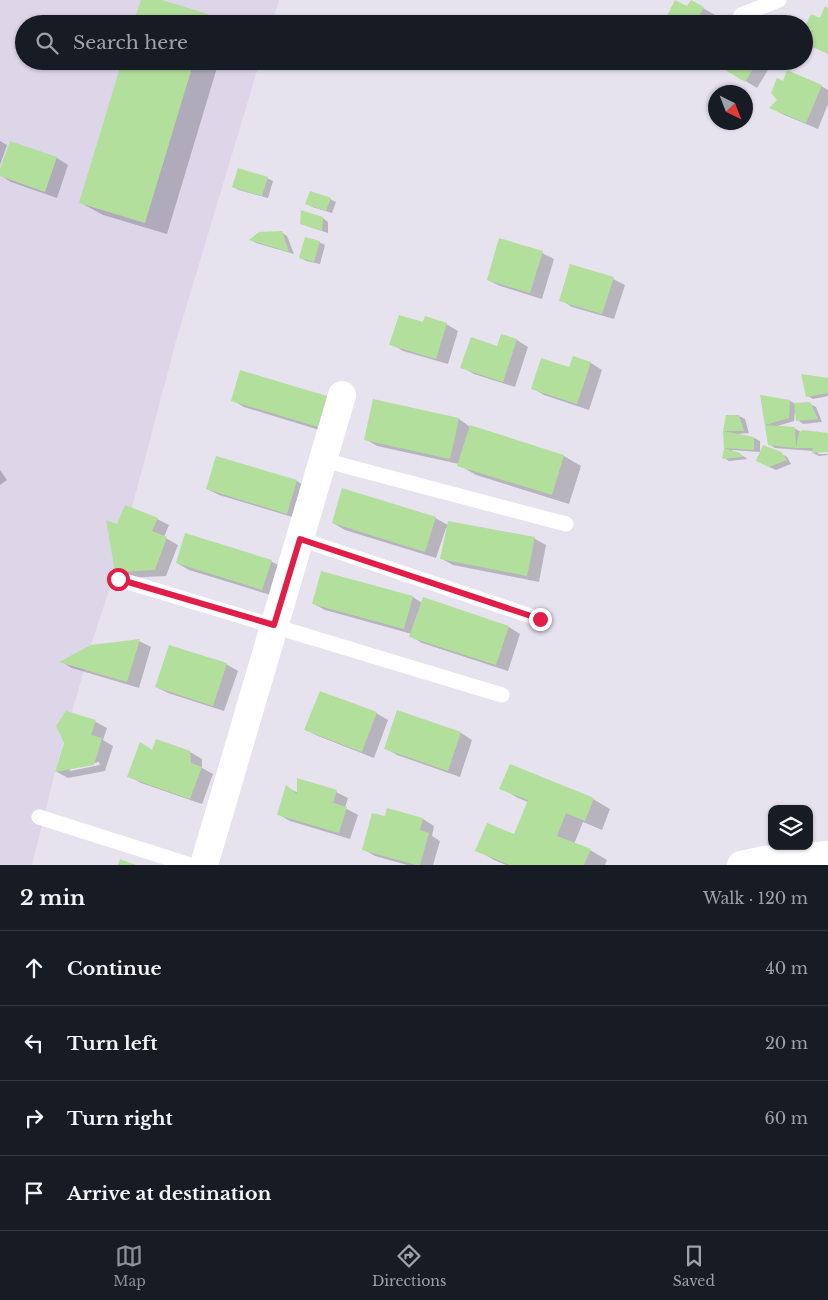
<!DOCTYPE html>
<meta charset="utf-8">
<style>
:root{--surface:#171b24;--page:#242831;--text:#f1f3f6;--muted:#9ea1a6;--line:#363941;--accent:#8c9099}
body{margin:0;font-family:"Libre Baskerville",serif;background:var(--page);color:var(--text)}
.controls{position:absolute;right:15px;bottom:15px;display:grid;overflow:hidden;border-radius:10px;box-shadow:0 1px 4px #0004}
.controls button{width:45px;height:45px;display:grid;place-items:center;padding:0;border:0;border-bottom:1px solid var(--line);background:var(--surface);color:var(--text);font:25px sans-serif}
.compass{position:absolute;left:708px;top:85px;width:45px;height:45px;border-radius:50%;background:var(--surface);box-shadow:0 1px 4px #0004;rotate:138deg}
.stop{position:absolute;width:15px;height:15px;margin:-11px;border:4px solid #e11d48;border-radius:50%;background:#fff}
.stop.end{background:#e11d48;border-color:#fff;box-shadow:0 1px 5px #0008}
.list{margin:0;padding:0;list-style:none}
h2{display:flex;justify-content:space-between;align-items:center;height:65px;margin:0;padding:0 20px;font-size:21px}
h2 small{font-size:16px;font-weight:400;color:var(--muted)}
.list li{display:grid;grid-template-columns:32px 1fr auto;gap:15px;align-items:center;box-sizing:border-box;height:75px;padding:0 20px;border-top:1px solid var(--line)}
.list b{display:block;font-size:19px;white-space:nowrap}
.list em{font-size:16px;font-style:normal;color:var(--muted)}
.icon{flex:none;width:28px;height:28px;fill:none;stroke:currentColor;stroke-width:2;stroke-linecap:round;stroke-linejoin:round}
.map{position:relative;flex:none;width:828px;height:865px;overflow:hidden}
.search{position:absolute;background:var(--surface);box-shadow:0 1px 4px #0004;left:15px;right:15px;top:15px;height:55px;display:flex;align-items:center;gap:12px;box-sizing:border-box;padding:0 18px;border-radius:28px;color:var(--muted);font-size:19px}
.sheet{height:365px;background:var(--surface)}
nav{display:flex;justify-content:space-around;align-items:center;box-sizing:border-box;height:70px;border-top:1px solid var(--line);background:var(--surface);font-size:14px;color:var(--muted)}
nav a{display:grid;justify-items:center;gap:2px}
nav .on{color:var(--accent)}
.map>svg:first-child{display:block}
.built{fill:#ddd6e9}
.shadow{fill:#0003;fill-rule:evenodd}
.building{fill:#b3df9d}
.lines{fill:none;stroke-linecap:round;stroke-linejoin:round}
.lane{stroke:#fff;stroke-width:15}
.street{stroke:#fff;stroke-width:28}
.route{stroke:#e11d48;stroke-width:6}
</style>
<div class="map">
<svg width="828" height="865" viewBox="0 0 828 865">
<rect width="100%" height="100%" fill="#e6e2ee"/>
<path class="built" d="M0,0h279l-7,24h-248v37h236l-84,280 -61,231 -24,73 -36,127 -23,93h-32z"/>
<path class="shadow" d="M142,0h16l50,15 15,9h-88z
M691,1l24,14 -5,9h-46l24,-16z
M123,61h96l-52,173 -64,-19 -22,-12z
M713,61h55l3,4 -14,23z
M784,83l37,3 7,4v14l-10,25 -36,-15 -11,-6 8,-8z
M0,141l7,4 -7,20z
M11,142l46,16 11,7 -11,33 -46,-16 -11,-7z
M267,178l6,3 -5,17 -29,-8 -6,-3z
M330,199l6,3 -4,11 -20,-6 -5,-3z
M323,218l5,4v11l-21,-7z
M281,232l6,4 7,18 -38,-11 -5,-3z
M319,242l6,3 -5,19 -14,-3 -5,-3z
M542,253l12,6 -12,40 -42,-13 -12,-6z
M613,279l12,6 -11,34 -42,-12 -11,-7z
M424,324h22l12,7 -10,33 -45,-13 -12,-7z
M517,340l11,7 -13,40 -41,-13 -12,-7 36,-20z
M574,358l17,5 11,7 -13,40 -45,-15 -12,-7 38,-19z
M828,379v17l-15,3 -5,-3z
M327,397l11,7 -9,29 -85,-26 -12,-7z
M762,397l28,4 6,3h14l6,3 6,15 -19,2 -5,-4 -3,-10 -1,11 -20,6 20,1 7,4 27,2v17l-10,1v2h10v1l-9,1 -6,-3v-2l-38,-3 -6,-4z
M739,416l6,3 4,14 -12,1v1l17,3 6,3v11l-28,-2v1l13,6 2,2 -18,2 -5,-3 1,-10 -1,-17z
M459,419l11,8 94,29 17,10 -12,38 -93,-29 -17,-10v-1l-82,-18 -12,-7z
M780,453l7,4 4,7 -15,6 -13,-6z
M0,470l7,10 -7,5z
M297,481l11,7 -9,31 -80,-24 -12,-6z
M435,518l13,7 1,-3 86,17 11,6 -7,37 -86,-17 -11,-6 6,-31h-2l-10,30 -91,-28 -12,-7z
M157,519l12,6 -5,12 14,8 -12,31 -38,2 -12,-7 2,-46z
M271,561l12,7 -9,28 -85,-26 -12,-7z
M413,597l9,6 87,24 11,7 -12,37 -86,-28 -11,-7 1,-2 -87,-24 -11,-6z
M139,641l12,6 -12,41 -67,-20 -10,-6z
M226,664l12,7 -14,40 -56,-18 -12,-6z
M398,712l63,21 11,7 -12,37 -63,-22 -12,-7z
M66,713l30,9 11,6 -4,12 10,6 -8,25 -37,7 -11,-6 8,-29zM99,762l1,3 -30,6v-3z
M376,713l12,7 -14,38 -56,-22 -12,-6z
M190,752l12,7v9l11,6 -11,30 -61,-21 -12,-7z
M287,787l11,6 38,-1 12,6 -3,10 13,7 -8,24 -60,-18 -12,-7z
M501,788l92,11 17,10 -8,21 -19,-8 -9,22 16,6 17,10 -2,5h-99l-12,-5 -17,-10 38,-15 13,-33 -10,-4z
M388,810l35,9 11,7 -2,10 8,5 -7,24h-26l-32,-9 -12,-7 23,-31z"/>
<path class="building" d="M141,0h21l46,14 -3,10h-72z
M675,0l12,6 4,-6 13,7 -5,9 7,4 -2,4h-41z
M825,6l3,2v46l-24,-11 7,-14 -6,-3 6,-12 9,4z
M122,61h72l-49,162 -66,-20z
M711,61h47l-13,21z
M787,70l35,15 -16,38 -37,-15 8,-8 -6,-7 6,-15 6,3z
M10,141l47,16 -12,35 -45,-16v-7z
M238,168l30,9 -6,19 -30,-9z
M310,191l21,7 -5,13 -21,-7z
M301,210l22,7 -1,14 -22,-7z
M282,231l7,21 -40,-12 10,-8z
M305,237l15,4 -6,21 -15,-4z
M499,238l44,13 -13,42 -43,-13z
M570,264l44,13 -12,37 -43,-13z
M399,315l24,7 2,-6 22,7 -11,36 -47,-14z
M501,334l16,5 -14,43 -43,-14 11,-31 26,9z
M573,356l18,6 -14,42 -46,-15 10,-31 28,9z
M240,370l87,26 -9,31 -87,-26z
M801,374l27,4v15l-22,4z
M760,395l30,5 -1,18 -24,7 30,2 1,21 -28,-3z
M373,399l86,19 -9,41 -86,-19z
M810,402l8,17 -22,2 -2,-18z
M726,415h13l5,16h-21z
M470,425l94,30 -12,40 -95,-29z
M803,430l25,3v19l-16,1 1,-5h-17l3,-16z
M723,431l31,6v13l-30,-2z
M763,445l18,7 6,8 -18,7 -13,-6z
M724,448l16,5 3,4 -21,2z
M216,456l81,24 -10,34 -81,-25z
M342,488l94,29 -11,35 -93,-29z
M125,505l33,13 -6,13 15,6 -12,33 -40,2 -9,-52 11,4z
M448,521l87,16 -8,39 -87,-17z
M185,533l87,27 -10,30 -86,-27z
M321,571l92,25 -9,33 -92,-25z
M423,597l86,29 -13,39 -87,-28z
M140,639l-13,43 -68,-20 32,-17z
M169,645l58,18 -14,43 -58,-19z
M320,691l57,21 -15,40 -58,-22z
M397,710l64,22 -13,39 -64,-22z
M66,711l30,9 -5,15 11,3 -8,27 -39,7 9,-29 -8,-17z
M156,739l34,12 1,12 11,4 -12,32 -63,-22 13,-35 12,8z
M510,764l84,34 -9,23 -19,-8 -9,23 34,13 -7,16h-74l-35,-14 12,-28 27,11 14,-34 -29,-11z
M297,778l40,12 -4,13 14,4 -8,26 -62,-18 9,-30 11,9z
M387,808l36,10 -3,12 9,3 -9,32h-4l-54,-15 10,-37 13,3z
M120,859l16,6h-18z"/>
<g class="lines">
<path class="lane" d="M758,24l-17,-9 38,-15
M323,460l243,64
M300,539l240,80
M118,579l384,116
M39,817l151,48"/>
<path class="street" d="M204,865l138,-470
M741,865l23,-5 64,-5"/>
</g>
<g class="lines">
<path class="route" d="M118,579l156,46 26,-86 240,80"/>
</g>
</svg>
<div class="controls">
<button><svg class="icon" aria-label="layers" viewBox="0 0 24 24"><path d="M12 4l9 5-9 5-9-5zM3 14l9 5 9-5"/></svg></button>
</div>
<svg class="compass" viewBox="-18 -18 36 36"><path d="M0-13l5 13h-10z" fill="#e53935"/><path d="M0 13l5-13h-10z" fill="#9ea1a6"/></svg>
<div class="stop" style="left:118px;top:579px"></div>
<div class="stop end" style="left:540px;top:619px"></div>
<div class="search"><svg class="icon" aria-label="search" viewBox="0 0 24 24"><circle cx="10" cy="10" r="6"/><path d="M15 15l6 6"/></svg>Search here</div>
</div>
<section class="sheet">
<h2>2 min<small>Walk · 120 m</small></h2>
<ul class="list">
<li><svg class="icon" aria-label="ahead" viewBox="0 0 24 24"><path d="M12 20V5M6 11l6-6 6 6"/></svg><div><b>Continue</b></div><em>40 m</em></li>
<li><svg class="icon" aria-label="left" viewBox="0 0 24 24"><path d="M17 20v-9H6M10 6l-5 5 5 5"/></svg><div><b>Turn left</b></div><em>20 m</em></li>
<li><svg class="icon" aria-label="right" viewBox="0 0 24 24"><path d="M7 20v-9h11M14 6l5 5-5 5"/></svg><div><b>Turn right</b></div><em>60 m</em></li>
<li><svg class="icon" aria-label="arrive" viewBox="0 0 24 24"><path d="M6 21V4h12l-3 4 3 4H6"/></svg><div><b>Arrive at destination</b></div></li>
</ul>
</section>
<nav>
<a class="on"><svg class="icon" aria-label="map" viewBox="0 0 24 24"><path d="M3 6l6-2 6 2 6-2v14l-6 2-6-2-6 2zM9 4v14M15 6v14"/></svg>Map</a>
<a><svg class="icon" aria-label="directions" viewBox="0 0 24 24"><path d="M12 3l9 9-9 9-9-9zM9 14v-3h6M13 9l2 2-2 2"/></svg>Directions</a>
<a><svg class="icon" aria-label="saved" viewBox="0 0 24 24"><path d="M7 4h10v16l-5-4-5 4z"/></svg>Saved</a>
</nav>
